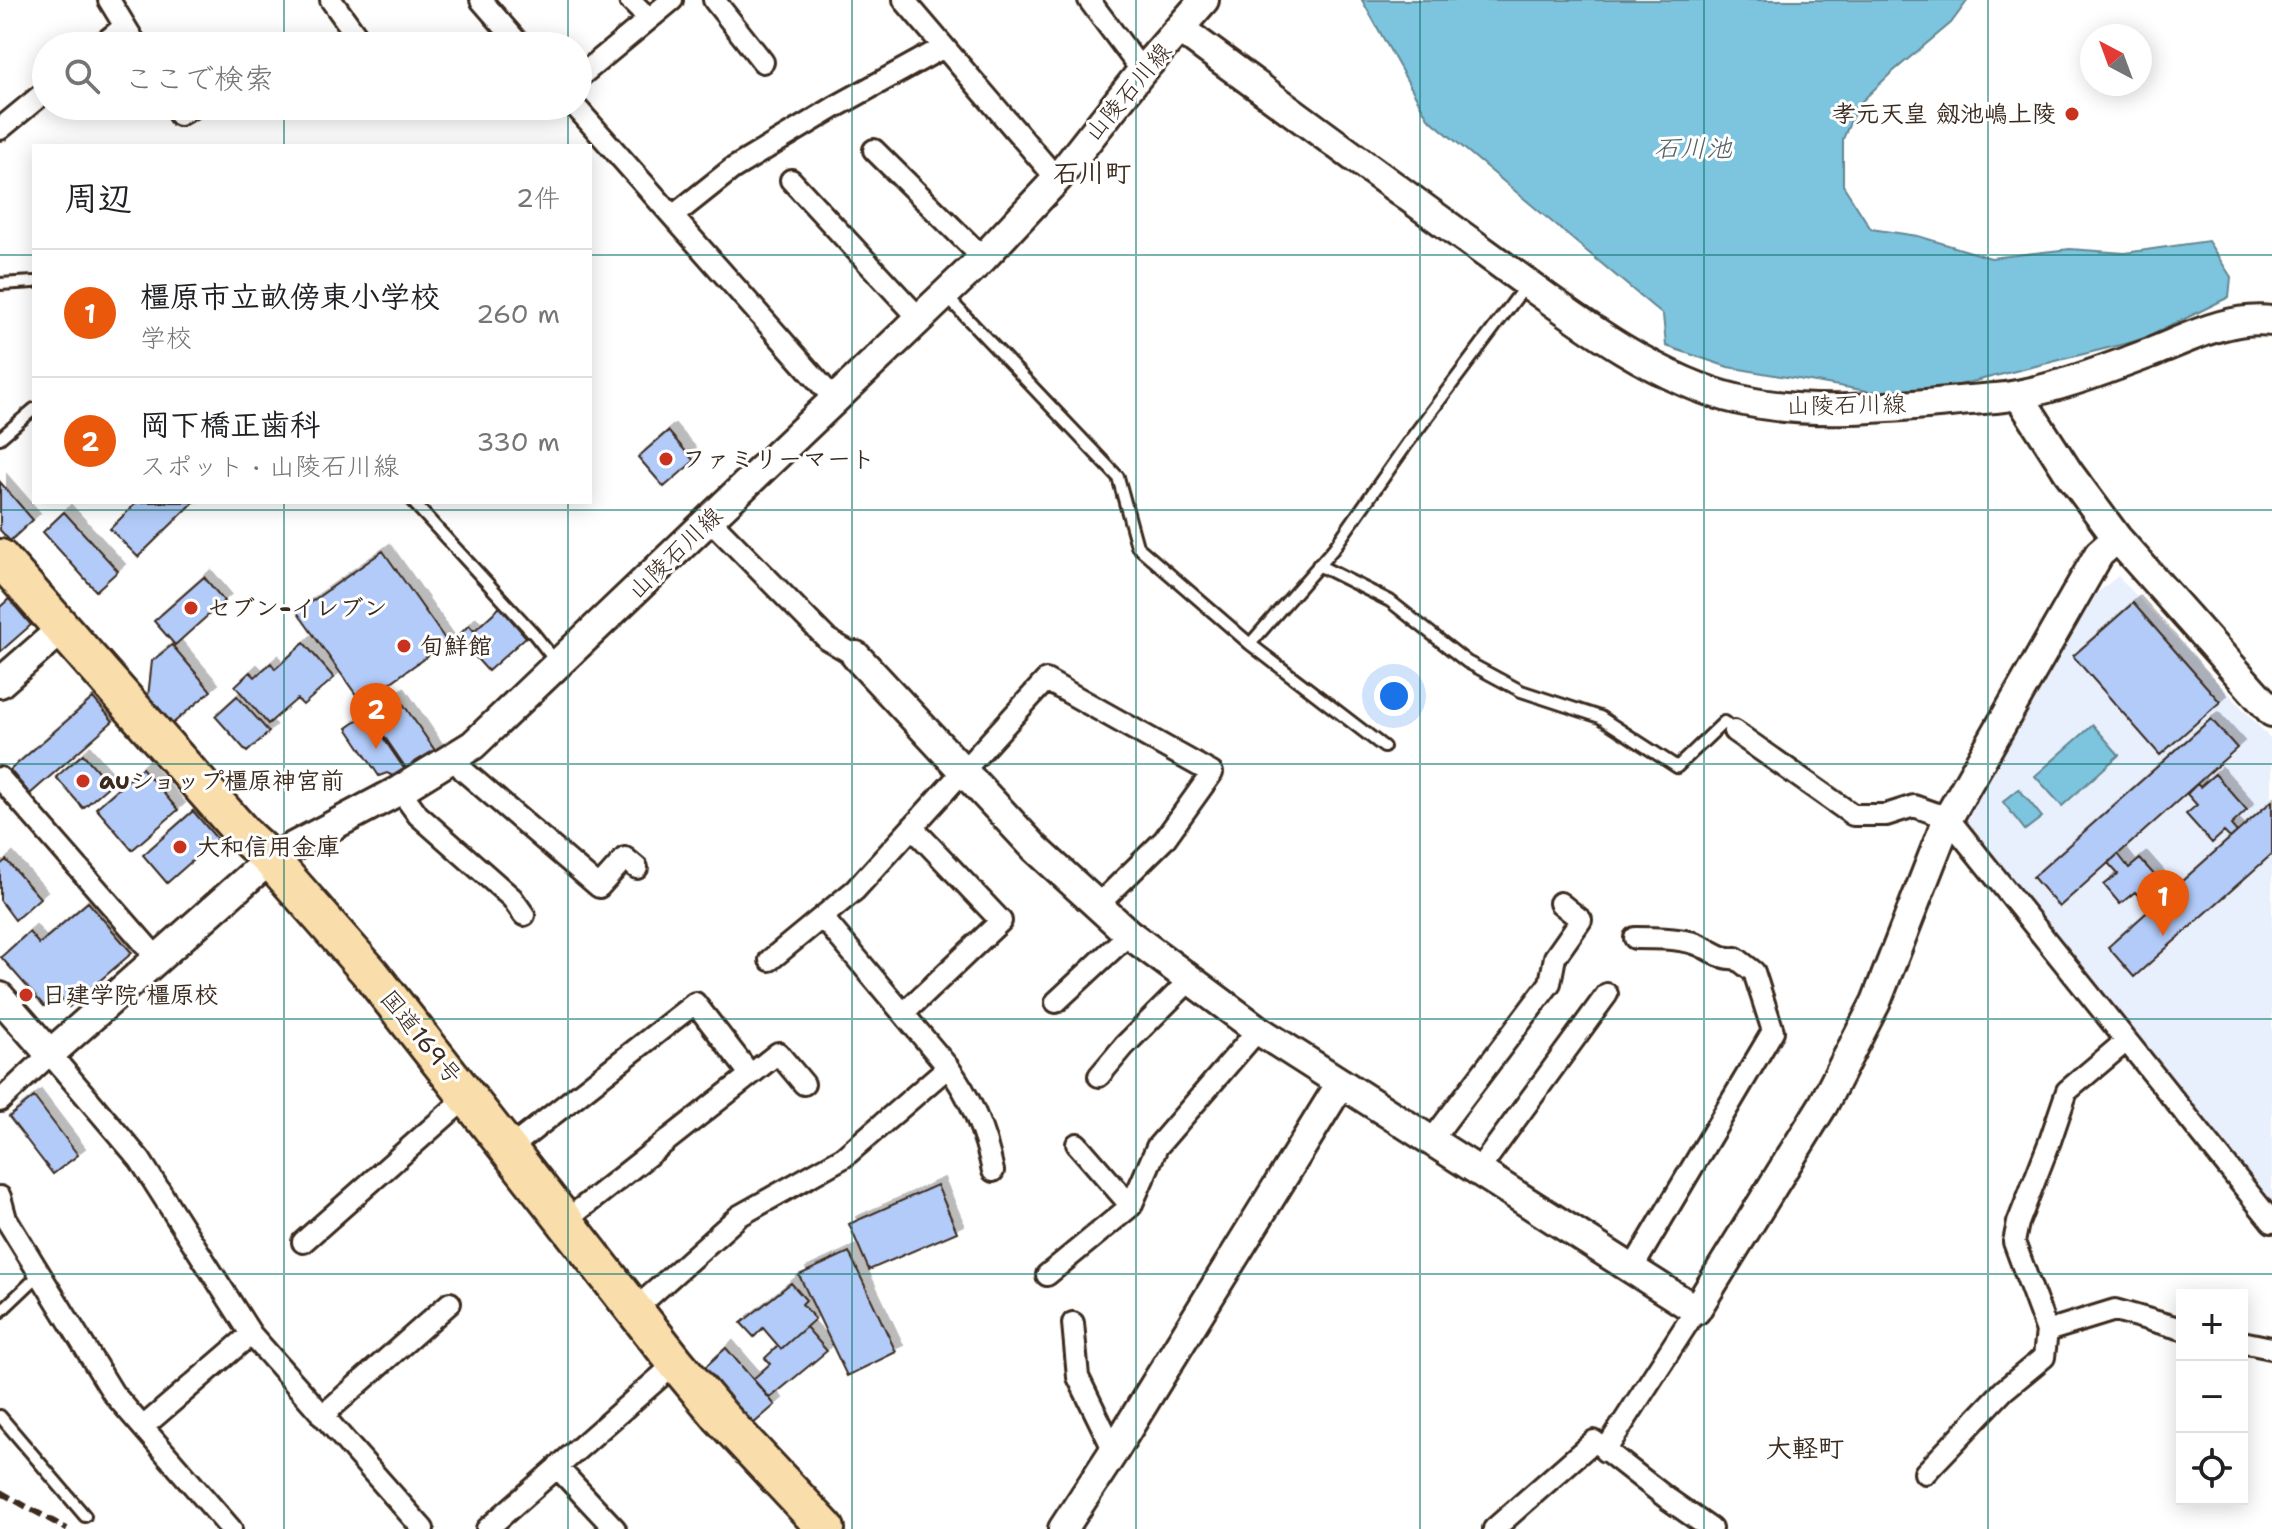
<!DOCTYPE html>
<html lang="ja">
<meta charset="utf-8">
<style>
:root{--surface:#fff;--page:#f2f2f2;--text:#202124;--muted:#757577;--line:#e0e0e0;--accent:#ea580c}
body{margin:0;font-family:"Shantell Sans","Klee One",sans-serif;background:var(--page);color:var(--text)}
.controls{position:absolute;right:24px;bottom:24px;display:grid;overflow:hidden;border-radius:0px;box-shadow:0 4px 20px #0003}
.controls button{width:72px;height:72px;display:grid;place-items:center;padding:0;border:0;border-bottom:2px solid var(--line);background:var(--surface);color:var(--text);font:40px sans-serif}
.compass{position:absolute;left:2080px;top:24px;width:72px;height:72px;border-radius:50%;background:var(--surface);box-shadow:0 4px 20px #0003;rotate:319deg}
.you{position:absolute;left:1394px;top:696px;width:28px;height:28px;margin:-20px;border:6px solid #fff;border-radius:50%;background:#1a73e8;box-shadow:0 0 0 12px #1a73e833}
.badge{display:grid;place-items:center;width:52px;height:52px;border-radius:50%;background:var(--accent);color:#fff;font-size:26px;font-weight:700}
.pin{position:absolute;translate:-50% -66px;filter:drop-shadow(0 2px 4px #0008)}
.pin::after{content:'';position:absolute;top:42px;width:28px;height:24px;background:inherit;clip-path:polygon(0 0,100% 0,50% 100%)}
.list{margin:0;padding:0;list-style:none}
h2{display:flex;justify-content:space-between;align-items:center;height:104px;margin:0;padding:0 32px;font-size:34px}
h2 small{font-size:26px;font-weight:400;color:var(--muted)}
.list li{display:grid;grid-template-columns:52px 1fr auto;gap:24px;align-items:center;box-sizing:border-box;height:128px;padding:0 32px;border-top:2px solid var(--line)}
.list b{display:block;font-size:30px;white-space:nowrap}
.list p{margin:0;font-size:26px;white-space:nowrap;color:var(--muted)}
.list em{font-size:26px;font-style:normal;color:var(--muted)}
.icon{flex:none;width:44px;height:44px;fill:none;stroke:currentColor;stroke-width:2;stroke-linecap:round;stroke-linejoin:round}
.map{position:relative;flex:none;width:2272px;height:1529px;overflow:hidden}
.search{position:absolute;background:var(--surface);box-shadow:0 4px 20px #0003;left:32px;top:32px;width:560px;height:88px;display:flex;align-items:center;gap:20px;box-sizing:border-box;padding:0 28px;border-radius:44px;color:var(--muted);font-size:30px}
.panel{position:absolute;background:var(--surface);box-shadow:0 4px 20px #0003;left:32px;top:144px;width:560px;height:360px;border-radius:0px}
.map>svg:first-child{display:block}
.built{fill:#e8effd}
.water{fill:#7dc4de;stroke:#638691;stroke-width:2}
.building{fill:#b2cbf9;stroke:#3b2a1e;stroke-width:2;filter:url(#shadow)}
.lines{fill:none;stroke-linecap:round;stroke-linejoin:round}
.lane-casing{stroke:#3b2a1e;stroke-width:16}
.street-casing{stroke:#3b2a1e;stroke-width:26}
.secondary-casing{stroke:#3b2a1e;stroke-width:34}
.highway-casing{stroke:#3b2a1e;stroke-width:42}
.lane{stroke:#fff;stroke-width:10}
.street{stroke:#fff;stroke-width:20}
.secondary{stroke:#fff;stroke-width:28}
.highway{stroke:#f9deab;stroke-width:36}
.rail{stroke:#3b2a1e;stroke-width:6;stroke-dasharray:12 6;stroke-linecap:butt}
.grid{fill:none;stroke:#0f766e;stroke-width:2;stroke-opacity:0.55}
.poi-dot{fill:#c8321e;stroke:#fff;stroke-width:3}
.labels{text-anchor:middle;stroke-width:6;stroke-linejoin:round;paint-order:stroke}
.street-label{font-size:24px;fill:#3b2a1e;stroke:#fff}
.poi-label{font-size:24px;font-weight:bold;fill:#3b2a1e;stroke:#fff;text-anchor:start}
.water-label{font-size:26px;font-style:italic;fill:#526061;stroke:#fff}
.neighbourhood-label{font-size:26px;font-weight:bold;fill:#3b2a1e;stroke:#fff}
</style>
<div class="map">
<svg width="2272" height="1529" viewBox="0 0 2272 1529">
<defs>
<filter id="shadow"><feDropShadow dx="7" dy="-7" stdDeviation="0" flood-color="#0004"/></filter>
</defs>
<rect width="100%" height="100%" fill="#fff"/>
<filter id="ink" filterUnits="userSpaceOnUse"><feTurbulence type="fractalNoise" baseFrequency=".0125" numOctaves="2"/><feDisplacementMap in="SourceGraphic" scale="16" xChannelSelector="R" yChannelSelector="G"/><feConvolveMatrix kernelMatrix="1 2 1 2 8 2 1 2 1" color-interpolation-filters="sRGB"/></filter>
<g filter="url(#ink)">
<path class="built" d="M2118,576l154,164v470l-308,-387 122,-221z"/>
<path class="water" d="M1362,0h606l-17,23 -62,52 -32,31 -14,33v46l28,44 47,7 73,22 79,-9 55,4 83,-12 23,36 -2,20 -85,42 -197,49 -62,6 -157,-27 -62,-21 -3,-31 -235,-197z
M2093,725l26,30 -57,51 -27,-30z
M2019,789l23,28 -17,13 -22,-28z"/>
<path class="building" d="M668,431l26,30 -30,26 -26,-30z
M0,482l33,38 -23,21 -10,-11z
M137,502h57l-56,55 -28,-28z
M64,512l54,59 -22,20 -53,-59z
M383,551l64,91 -85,61 -65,-91z
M204,577l20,24 -49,44 -21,-24z
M9,599l22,26 -31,27v-45z
M2133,603l87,99 -60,53 -87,-99z
M500,607l26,30 -38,34 -27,-30 2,-1 -4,-5 10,-10 5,6z
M304,643l30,35 -31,27 -6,-6 -29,25 -33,-38 15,-14 5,5 16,-14 4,6z
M172,645l39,46 -39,33 -24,-27 4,-36z
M397,695l39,57 -28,19 -39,-57z
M237,696l32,36 -22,20 -32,-36z
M93,698l20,23 -83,73 -20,-24z
M367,714l38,56 -10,7 -8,-4 -8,3 -32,-48z
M2211,719l26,29 -178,159 -26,-30z
M83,754l27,31 -27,23 -27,-31z
M142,768l36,42 -46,40 -36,-42z
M2215,774l32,36 -16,15 6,7 -7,6 -6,-6 -12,11 -26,-29 11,-9 -10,-11 10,-10 3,3z
M2272,801v53l-138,123 -26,-30z
M193,811l24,28 -50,44 -24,-28z
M2118,854l11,14 11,-9 17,19 -10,10 12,13 -9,8 -15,-17 -15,12 -16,-19 14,-11 -10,-11z
M6,860l34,38 -25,22 -15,-20v-35z
M88,902l44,51 -63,54 -11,-13 -14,12 -43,-49 28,-25 10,12z
M34,1097l44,58 -25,19 -44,-57z
M937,1185l20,47 -88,38 -20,-46z
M849,1252l47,100 -49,24 -48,-101z
M791,1283l15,17 -4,4 13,15 -34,30 -18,-21 -9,9 -13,-14z
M806,1327l21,24 -57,47 -17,-19 17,-15 -5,-6 13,-12 3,3z
M726,1348l49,57 -22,19 -49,-56z"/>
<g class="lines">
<defs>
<path id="lane" d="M0,284l34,-2
M947,297l171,180 19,69 113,98 134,103
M0,438l34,-29
M413,502l121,132 23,29
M1318,565l72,36 77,61 54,29 79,26 77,50 47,-45 10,9
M1250,644l84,-96 73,-104 119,-159
M0,1312l41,-39
M0,1416l85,100"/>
<path id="street" d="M109,0l28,46
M331,0l33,46
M481,0l40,46
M630,0l19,19
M714,0l49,62
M904,0l153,179
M1089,0l53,71
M100,46l25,-20
M578,78l94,-78
M174,106l5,9 16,-9
M575,106l260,294
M0,129l46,-38
M874,150l109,108
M791,180l128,138
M673,216l59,-47 103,-62 109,-60
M710,520l117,119 29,17
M1734,731l119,84h33l28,-9 34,12 324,404
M453,757l11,14 135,116 26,-29 12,10
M0,778l157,180
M400,790l18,25 94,83 12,17
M770,960l85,-70 191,-210 166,93 -48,67 -67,66
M1056,1002l73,-68
M904,1013l97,-92 -89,-94
M948,1067c24,32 37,65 45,104
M1099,1076l26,-31 65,-65
M0,1101l50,-47 90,106 111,174 172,195
M1431,1141l119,-158 5,-26 26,-37 -21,-17
M1077,1144l54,62
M509,1149l186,-146 55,71
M1478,1171l129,-177
M0,1197l6,22 107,174 118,136
M564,1222l214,-169 26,31
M303,1242l165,-146
M1632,1269l141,-238 -19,-59 -18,-14c-17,2 -26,-10 -42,-15 -19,-5 -39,-5 -59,-5
M1047,1275l84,-69 26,-59 101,-117
M633,1311l106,-95 105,-59 104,-90 -125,-149
M1073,1323l5,54 36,74
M2047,1331l68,-21 67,19
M2242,1342l29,6
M322,1416l128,-113
M143,1427l108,-93
M1605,1451l91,-141
M557,1467l58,62
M1925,1473l79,-83 40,-33 3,-26 -33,-89 4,-19 32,-82 17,-50 59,-50
M487,1529l189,-166
M1494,1529l100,-88 74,58 43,30"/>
<path id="secondary" d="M1180,29c102,75 204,151 307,225 73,53 164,126 253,146 84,19 171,4 256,-2 47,-4 114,-30 159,-47 37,-15 76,-35 117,-30
M2019,396l49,76 49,66 155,174
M856,656l179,192 94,86 129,96 438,280 127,-205 53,-103 72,-184 151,-264 18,-16
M0,683l63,-55
M0,997l50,57 220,-195 130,-69 73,-45 510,-487 74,-79 85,-108 62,-71
M1063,1529l51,-78 227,-368"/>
<path id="highway" d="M0,558l246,279 24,22 101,115 305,389 45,54 105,112"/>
</defs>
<use href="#lane" class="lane-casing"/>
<use href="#street" class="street-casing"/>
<use href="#secondary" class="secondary-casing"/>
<use href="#highway" class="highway-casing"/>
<use href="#lane" class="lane"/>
<use href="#street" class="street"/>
<use href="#secondary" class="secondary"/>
<use href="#highway" class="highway"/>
<path class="rail" d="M0,1492l67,37"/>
</g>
</g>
<path class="grid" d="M284,0v46M568,0v46M852,0v1529M1136,0v1529M1420,0v1529M1704,0v1529M1988,0v1529M284,106v40M568,106v40M0,255h34M590,255h1682M284,502v1027M568,502v1027M0,510h2272M0,764h2272M0,1019h2272M0,1274h2272"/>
<g class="poi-dot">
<circle cx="2072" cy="114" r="8"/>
<circle cx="666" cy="459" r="8"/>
<circle cx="191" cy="608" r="8"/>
<circle cx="404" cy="646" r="8"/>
<circle cx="83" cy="781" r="8"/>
<circle cx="180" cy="847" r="8"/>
<circle cx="26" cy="995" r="8"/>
</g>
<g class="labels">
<g class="street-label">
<text transform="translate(1128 92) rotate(-50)" y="8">山陵石川線</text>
<text transform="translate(1846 405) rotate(-1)" y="8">山陵石川線</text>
<text transform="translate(675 553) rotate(-44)" y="8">山陵石川線</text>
<text transform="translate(421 1037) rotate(51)" y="8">国道169号</text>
</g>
<g class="poi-label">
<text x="2056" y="122" text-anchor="end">孝元天皇 劔池嶋上陵</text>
<text x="682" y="467">ファミリーマート</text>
<text x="207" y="616">セブン-イレブン</text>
<text x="420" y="654">旬鮮館</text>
<text x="99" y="789">auショップ橿原神宮前</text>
<text x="196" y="855">大和信用金庫</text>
<text x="42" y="1003">日建学院 橿原校</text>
</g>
<g class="water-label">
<text x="1693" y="157">石川池</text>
</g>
<g class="neighbourhood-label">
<text x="1092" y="182">石川町</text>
<text x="1805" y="1457">大軽町</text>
</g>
</g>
</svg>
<div class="controls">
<button>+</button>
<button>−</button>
<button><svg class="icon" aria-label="locate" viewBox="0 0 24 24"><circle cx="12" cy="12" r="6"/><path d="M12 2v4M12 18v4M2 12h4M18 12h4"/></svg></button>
</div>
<svg class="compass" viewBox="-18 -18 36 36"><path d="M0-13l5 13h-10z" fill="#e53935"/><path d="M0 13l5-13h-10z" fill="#757577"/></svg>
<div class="you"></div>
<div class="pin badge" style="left:2163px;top:936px">1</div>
<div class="pin badge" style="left:376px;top:749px">2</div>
<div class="search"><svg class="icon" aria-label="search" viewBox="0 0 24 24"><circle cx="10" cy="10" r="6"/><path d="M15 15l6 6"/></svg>ここで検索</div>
<section class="panel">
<h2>周辺<small>2件</small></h2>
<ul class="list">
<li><span class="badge">1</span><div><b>橿原市立畝傍東小学校</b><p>学校</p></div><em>260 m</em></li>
<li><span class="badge">2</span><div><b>岡下橋正歯科</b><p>スポット · 山陵石川線</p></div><em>330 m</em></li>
</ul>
</section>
</div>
